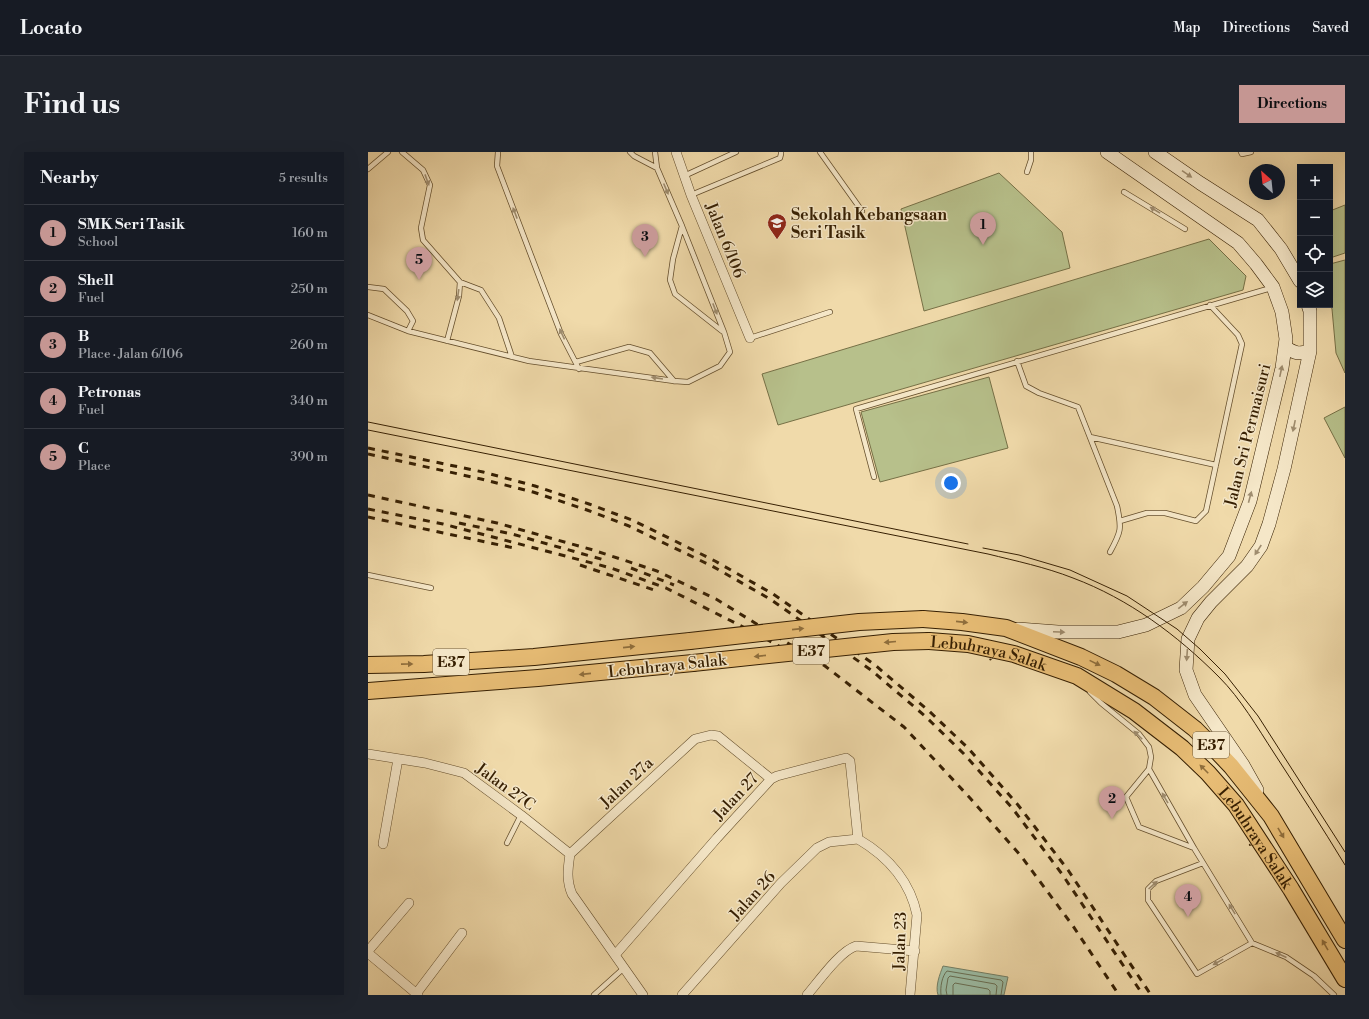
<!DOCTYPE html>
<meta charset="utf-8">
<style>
:root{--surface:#171b24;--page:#20242c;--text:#f1f3f6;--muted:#9ea1a6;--line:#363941;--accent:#c59692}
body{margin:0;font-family:"Libre Bodoni",serif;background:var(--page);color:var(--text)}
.controls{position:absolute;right:12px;top:12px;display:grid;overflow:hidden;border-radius:0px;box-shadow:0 4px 16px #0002}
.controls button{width:36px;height:36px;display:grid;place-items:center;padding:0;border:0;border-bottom:1px solid var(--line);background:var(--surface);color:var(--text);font:20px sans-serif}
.compass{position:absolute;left:881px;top:12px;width:36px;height:36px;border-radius:50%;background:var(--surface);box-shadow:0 4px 16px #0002;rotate:333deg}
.you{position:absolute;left:583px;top:331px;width:14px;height:14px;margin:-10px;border:3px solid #fff;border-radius:50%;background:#1a73e8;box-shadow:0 0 0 6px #1a73e833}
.badge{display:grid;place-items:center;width:26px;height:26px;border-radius:50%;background:var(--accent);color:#111;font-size:13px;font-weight:700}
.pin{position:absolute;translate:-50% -33px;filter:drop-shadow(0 1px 2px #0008)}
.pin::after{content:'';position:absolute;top:21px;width:14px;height:12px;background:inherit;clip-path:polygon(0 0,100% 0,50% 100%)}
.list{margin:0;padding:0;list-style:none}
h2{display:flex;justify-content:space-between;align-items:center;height:52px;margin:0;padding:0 16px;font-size:17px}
h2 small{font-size:13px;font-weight:400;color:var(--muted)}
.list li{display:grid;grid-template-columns:26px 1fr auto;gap:12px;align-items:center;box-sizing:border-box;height:56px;padding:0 16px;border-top:1px solid var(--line)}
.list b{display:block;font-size:15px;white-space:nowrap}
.list p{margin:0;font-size:13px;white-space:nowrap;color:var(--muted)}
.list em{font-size:13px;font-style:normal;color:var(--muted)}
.icon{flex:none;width:22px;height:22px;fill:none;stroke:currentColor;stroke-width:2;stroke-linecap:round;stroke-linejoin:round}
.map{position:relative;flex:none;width:977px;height:843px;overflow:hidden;border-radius:0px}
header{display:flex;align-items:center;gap:24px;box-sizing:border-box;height:56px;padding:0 20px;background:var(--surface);border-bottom:1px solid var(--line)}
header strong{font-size:19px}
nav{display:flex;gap:22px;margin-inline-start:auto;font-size:14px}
.intro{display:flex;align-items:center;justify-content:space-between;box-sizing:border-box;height:96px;padding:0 24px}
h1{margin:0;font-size:28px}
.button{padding:10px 18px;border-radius:0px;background:var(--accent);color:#111;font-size:14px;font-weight:700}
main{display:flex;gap:24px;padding:0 24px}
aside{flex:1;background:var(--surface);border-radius:0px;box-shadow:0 4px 16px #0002}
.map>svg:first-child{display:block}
.green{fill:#b7c08b;stroke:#767046}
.water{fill:#9bbba3;stroke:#737d63}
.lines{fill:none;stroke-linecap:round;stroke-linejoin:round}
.shore{stroke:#686d52;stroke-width:1}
.lane-casing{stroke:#644e2c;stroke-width:6}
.street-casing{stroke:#644e2c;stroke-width:10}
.secondary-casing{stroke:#361f02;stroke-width:14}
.highway-casing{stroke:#361f02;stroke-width:18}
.lane{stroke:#f5e7c8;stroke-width:4.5}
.street{stroke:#f5e7c8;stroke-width:9}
.secondary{stroke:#f5e7c8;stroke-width:13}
.highway{stroke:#e8bd75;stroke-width:16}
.tram{stroke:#361f02;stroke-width:1}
.rail{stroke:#361f02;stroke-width:3;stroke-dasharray:7 7;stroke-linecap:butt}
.highway-bridge-casing{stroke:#361f02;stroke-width:18;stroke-linecap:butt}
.highway-bridge{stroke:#e8bd75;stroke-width:16}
.oneway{fill:#9f8d6f}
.oneway2{fill:#8f6e3c}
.labels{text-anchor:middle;stroke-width:3;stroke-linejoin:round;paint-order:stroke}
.shield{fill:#f5e7c8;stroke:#6f5b3d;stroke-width:1}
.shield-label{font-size:15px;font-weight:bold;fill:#361f02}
.poi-label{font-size:16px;font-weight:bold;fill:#361f02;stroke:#f5e7c8;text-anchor:start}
.street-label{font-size:16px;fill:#361f02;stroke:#f5e7c8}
</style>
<header>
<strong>Locato</strong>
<nav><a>Map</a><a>Directions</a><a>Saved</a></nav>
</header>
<div class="intro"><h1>Find us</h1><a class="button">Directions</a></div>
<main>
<aside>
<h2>Nearby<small>5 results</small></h2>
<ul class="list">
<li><span class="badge">1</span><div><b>SMK Seri Tasik</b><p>School</p></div><em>160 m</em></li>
<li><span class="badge">2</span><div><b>Shell</b><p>Fuel</p></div><em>250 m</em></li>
<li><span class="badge">3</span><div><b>B</b><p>Place · Jalan 6/106</p></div><em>260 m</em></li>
<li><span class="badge">4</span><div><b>Petronas</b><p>Fuel</p></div><em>340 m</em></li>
<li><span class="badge">5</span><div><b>C</b><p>Place</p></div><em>390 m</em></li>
</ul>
</aside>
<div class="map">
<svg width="977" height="843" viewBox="0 0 977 843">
<rect width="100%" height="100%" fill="#f0daaa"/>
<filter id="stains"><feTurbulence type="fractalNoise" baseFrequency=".005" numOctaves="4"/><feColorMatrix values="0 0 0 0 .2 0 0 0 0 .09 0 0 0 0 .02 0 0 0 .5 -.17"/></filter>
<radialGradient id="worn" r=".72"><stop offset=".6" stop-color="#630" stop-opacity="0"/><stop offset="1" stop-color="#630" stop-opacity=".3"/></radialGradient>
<path class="green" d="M631,21l63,59 8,36 -146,43 -23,-102z
M977,53v48l-15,5v-47z
M841,87l37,37 -3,14 -465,135 -16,-51z
M977,108v113l-9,-20 -4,-44 -2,-6v-39z
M621,225l19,71 -128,34 -19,-70z
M977,255v51l-21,-40z"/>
<path class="water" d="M575,814l65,11 -4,18h-66c-3,-9 2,-21 5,-29z"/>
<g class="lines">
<path class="shore" d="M573,843c-1,-8 1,-19 6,-24l54,9 2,2 -2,13
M579,843l-1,-5 2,-12 2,-2 45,8 2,2 -1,9
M585,843v-10l2,-2 33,6 2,2v4"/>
<defs>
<path id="lane" d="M34,0l21,18 7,15 -9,43 2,12 37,42 -1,14 -12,45
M130,0l-1,14 64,168 18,35
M262,0l4,4 23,12
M452,0l42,59
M873,0l1,2 9,-2
M0,17l20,-17
M659,20l4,-12v-8
M316,24l52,-24
M756,40l61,37
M323,43l89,-37 1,-4v-2
M314,74l-9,33 -3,21 5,14 47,37
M92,130l21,8 18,28 13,39
M0,135l16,2 23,22 6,10 -5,10
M0,163l40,16 121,30 145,20 14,1 32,-16 10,-14 -6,-20 -42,-106 -25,-58 -2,-16
M382,186l80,-26
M649,209l9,25 13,7 39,14 39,99c5,23 4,26 -7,46
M208,210l53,-15 21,6 24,28
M722,285l126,28
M506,325l-18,-68 415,-121
M752,369l27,-8h18l31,8 10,-10 36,-167 -4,-9 -28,-30
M0,423l63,13
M722,540l11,11 38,31 10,13 2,10 -2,12 -23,28 13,30 55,21
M781,617l45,79 58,95 34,14 28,19 20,19
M139,691l14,-28
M835,711l-47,18 -8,8v11l49,74 55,-31
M226,843l30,-27"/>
<path id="street" d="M308,0l15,43 59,143
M0,602l57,9 39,10 57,42 49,39
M490,687c29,17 52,42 59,76l-7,80
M15,692l15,-85
M202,702l125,-115 16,-4 7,1 53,43
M202,702c-2,14 -4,26 2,40l71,101
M0,799l41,-48
M0,801l50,42
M247,803l102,-117 54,-59 6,-3 65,-17 4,-1 4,3 8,78
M48,842l46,-61
M314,843l99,-112 36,-35 12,-6 29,-3
M439,843c12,-14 33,-44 49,-49l59,5"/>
<path id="secondary" d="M787,0l45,31 58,37 23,29 19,32
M917,195c11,7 13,7 25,4
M650,477l40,3h60l28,-7 35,-17 22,-21 26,-31 21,-55 32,-133 4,-29 -4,-27 -9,-25 -17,-23 -18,-21 -131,-91
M889,638l-14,-25 -48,-70 -9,-25 2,-31 10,-21 13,-16 36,-36 14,-20 8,-22 15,-55 26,-118v-40l-2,-6"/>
<g id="highway">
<path d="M555,467l39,3 44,6 75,29 35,17 38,23 41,32 17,17 19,20 40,50 74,124"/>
<path id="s1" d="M561,489l39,3 46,10 63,22 57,35 48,37 26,25 28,32 55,84 54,90"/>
<path d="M0,513l56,-1 110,-7 156,-16"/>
<path d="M0,539l170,-13 155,-15"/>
</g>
</defs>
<use href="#lane" class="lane-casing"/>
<use href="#street" class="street-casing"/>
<use href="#secondary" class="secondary-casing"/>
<use href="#highway" class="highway-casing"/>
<use href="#lane" class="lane"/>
<use href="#street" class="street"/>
<use href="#secondary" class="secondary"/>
<use href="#highway" class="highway"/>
<path class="tram" d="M0,270l600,122
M0,278l620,124c28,7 57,13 85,24 56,21 104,57 146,99 22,22 38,50 55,76 24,37 48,74 71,112
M615,396l36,7 51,15 57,26 50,33 23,20 25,25 33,42 87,136"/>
<path class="rail" d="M0,296l115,24 52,14 54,18 43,16 39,19 44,22 58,33 102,71 54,46 40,38 49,56 50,65 83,125
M0,302l113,25 52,13 54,18 42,16 39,19 44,21 58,33 101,71 54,46 39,38 49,55 49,65 81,121
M0,343l129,28 96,27 64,21 59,28 109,67 79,61 66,71 51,58 52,70 46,69
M0,357l75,15 168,44 55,20 89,45 55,30
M0,365l146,31
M91,371l53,11 96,27
M212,413l74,25
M263,416l43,17"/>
<defs>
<path id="highway-bridge" d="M322,489l169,-19 64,-3
M325,511l200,-21 36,-1"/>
</defs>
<use href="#highway-bridge" class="highway-bridge-casing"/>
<use href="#highway-bridge" class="highway-bridge"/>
</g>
<defs><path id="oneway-solid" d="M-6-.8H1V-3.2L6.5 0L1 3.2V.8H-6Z"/></defs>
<g class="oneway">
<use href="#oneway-solid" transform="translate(819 22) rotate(34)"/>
<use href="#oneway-solid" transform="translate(59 28) rotate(70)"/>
<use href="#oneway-solid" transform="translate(298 37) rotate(67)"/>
<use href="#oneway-solid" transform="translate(787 58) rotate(-149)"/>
<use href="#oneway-solid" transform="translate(147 61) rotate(-111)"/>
<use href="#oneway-solid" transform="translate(90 143) rotate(98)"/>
<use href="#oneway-solid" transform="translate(347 157) rotate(69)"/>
<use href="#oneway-solid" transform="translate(194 182) rotate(-115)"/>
<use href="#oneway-solid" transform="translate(913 219) rotate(-78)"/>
<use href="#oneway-solid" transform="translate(289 226) rotate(-171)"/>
<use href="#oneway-solid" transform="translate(926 274) rotate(102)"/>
<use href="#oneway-solid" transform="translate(882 345) rotate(-75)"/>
<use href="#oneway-solid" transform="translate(890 398) rotate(123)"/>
<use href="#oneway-solid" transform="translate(815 453) rotate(-38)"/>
<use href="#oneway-solid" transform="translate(691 480) rotate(2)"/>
<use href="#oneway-solid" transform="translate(819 503) rotate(94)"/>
<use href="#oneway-solid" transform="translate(770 583) rotate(-135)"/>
<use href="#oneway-solid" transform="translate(797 646) rotate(-120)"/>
<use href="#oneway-solid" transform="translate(785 733) rotate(-42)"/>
<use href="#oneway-solid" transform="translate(864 757) rotate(-122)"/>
<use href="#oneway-solid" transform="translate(913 803) rotate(-156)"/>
<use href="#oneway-solid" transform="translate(850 810) rotate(151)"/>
</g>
<g class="oneway2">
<use href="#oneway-solid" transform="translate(594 470) rotate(6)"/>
<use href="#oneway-solid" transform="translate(430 477) rotate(-6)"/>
<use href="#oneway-solid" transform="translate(522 490) rotate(175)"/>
<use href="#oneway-solid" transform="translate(261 495) rotate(-6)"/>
<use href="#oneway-solid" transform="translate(392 504) rotate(174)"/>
<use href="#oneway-solid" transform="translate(727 511) rotate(26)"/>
<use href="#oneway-solid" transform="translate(39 512) rotate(-1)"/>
<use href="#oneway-solid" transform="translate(217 522) rotate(174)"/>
<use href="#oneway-solid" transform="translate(836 617) rotate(-135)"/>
<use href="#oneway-solid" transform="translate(913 681) rotate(59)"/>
<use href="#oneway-solid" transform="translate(957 793) rotate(-120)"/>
</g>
<defs>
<symbol id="school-pin" viewBox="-11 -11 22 30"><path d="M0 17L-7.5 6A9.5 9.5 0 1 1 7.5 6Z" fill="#8f2418" stroke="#f5e7c8"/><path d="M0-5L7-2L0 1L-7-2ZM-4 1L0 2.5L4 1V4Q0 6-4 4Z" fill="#fff"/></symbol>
</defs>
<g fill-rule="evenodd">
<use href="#school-pin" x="398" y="60" width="22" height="30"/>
</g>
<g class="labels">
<g class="shield">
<rect x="425" y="486" width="36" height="26" rx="3"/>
<rect x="65" y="497" width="36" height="26" rx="3"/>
<rect x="825" y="580" width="36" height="26" rx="3"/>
</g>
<g class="shield-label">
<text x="443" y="504">E37</text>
<text x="83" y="515">E37</text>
<text x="843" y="598">E37</text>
</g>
<g class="poi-label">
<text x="423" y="68">Sekolah Kebangsaan<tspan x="423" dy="18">Seri Tasik</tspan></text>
</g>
<g class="street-label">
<text transform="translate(358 88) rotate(68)" y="6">Jalan 6/106</text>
<text transform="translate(879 283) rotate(-76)" y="6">Jalan Sri Permaisuri</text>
<text dy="6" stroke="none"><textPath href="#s1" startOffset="61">Lebuhraya Salak</textPath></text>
<text transform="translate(299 513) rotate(-6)" y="6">Lebuhraya Salak</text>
<text transform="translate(258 630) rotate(-43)" y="6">Jalan 27a</text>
<text transform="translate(138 634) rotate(36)" y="6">Jalan 27C</text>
<text transform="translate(367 644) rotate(-47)" y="6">Jalan 27</text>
<text dy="6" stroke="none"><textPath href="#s1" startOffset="397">Lebuhraya Salak</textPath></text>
<text transform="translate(384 743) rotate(-48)" y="6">Jalan 26</text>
<text transform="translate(531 789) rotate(-88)" y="6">Jalan 23</text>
</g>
</g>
<rect width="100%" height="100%" filter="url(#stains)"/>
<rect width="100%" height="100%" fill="url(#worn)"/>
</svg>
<div class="controls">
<button>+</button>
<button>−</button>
<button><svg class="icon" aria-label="locate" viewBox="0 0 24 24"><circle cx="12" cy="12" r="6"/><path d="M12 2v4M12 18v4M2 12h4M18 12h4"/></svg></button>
<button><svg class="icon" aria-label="layers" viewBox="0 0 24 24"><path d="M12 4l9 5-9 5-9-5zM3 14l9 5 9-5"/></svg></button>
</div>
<svg class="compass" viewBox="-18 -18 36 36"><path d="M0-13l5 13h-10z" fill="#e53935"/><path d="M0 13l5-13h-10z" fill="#9ea1a6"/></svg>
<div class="you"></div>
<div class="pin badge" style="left:615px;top:93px">1</div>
<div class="pin badge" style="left:744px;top:667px">2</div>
<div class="pin badge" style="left:277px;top:105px">3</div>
<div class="pin badge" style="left:820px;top:765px">4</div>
<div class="pin badge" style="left:51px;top:128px">5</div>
</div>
</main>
